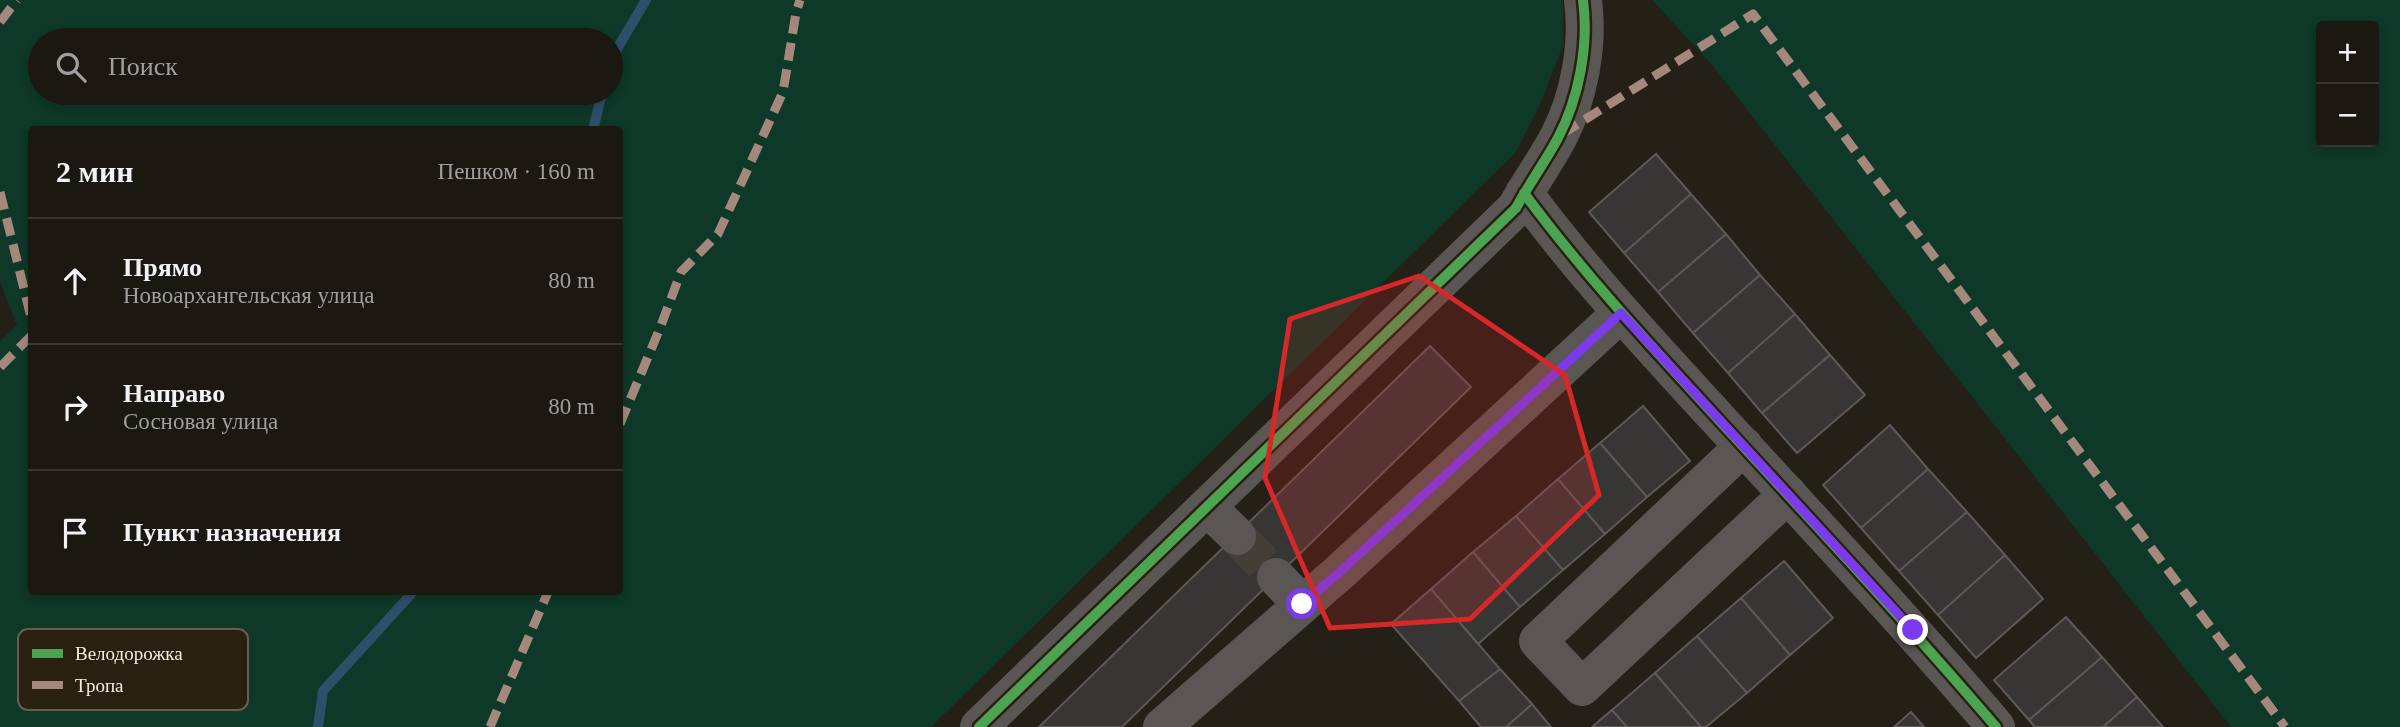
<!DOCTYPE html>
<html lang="ru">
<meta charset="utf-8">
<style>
:root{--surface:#1b1711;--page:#28241f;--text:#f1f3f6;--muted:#a09f9f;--line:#393631}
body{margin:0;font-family:Georgia,serif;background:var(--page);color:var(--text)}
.controls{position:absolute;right:21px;top:21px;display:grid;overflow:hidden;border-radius:7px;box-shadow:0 4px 10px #0003}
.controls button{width:63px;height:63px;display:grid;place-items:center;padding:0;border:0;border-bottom:2px solid var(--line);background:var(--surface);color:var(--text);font:35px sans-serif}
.stop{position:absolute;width:21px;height:21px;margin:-16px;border:5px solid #7c3aed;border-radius:50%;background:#fff}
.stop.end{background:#7c3aed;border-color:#fff;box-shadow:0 2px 7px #0008}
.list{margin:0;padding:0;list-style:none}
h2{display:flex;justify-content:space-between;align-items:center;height:91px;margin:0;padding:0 28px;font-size:30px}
h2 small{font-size:23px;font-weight:400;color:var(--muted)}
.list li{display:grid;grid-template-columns:46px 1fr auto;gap:21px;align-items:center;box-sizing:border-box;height:126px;padding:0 28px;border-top:2px solid var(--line)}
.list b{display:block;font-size:26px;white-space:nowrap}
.list p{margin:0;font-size:23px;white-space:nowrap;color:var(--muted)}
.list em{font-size:23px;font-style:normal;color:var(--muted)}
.icon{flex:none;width:38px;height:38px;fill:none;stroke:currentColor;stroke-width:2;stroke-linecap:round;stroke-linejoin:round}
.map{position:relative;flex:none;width:2400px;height:727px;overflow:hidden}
.search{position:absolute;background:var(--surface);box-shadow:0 4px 10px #0003;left:28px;top:28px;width:595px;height:77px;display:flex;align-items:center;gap:18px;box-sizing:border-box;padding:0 24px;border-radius:38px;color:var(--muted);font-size:26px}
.panel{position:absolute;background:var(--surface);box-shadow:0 4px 10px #0003;left:28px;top:126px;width:595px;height:469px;border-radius:7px}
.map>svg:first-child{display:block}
.green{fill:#0e3827;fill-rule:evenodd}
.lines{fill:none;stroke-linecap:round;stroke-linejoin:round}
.stream{stroke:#2e4f69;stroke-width:10}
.building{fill:#383635;stroke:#5c5958;stroke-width:2}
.minor-tunnel{stroke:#433e36;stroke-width:38;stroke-dasharray:38 19;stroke-linecap:butt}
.minor{stroke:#5a5653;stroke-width:38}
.quiet{stroke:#a5887d;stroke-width:9;stroke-dasharray:18 9;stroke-linecap:butt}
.cycleway-casing{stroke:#2a2011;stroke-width:15}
.cycleway{stroke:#4ca352;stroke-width:10}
.route{stroke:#7c3aed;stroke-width:9}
.marked{fill:#d62828;fill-opacity:0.2;stroke:#d62828;stroke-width:5;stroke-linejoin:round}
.key{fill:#2a2011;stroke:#675e50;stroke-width:2}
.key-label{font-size:19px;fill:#f5eee4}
</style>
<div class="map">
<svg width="2400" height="727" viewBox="0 0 2400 727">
<rect width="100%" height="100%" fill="#241f17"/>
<path class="green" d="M0,0h1563v46l-24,61 -23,45 -585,575h-931v-386l17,-16 -17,-43zM40,40h571v53h-571zM32,130h588v462h-588z
M1652,0h748v727h-169l-519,-662zM2321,26h53v116h-53z"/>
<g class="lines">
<path class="stream" d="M611,59l35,-59
M593,130l9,-37
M318,727l5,-36 90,-99"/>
</g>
<path class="building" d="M1656,154l35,40 -67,59 -35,-41z
M1691,194l35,40 -68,58 -34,-39z
M1726,234l34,41 -67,58 -35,-41z
M1760,275l35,39 -67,59 -35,-40z
M1795,314l35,41 -68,58 -34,-40z
M1430,346l41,41 -349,340h-83z
M1830,355l35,40 -68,58 -35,-40z
M1643,406l47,55 -43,36 -47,-54z
M1890,425l38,44 -67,59 -38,-43z
M1600,443l47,54 -42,37 -47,-55z
M1928,469l39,43 -68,59 -38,-43z
M1558,479l47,55 -42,36 -47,-54z
M1967,512l38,43 -67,60 -39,-44z
M1516,516l47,54 -43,37 -47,-55z
M1473,552l47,55 -42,37 -47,-55z
M2005,555l38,44 -67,59 -38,-43z
M1784,561l49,57 -43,37 -49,-57z
M1431,589l69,80 -41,32 -68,-77z
M1741,598l49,57 -43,38 -50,-57z
M2066,617l36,40 -73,63 -35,-40z
M1697,636l50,57 -41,34h-5l-46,-54z
M2102,657l35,40 -34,30h-68l-6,-7z
M1500,669l32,35 -26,23h-25l-22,-26z
M1655,673l46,54h-74l-15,-17z
M2137,697l26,30h-60z
M1532,704l19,23h-45z
M1612,710l15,17h-35z
M1911,712l13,15h-30z"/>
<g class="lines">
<path class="minor-tunnel" d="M1237,536l39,41"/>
<path class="minor" d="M1524,193c59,80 127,153 194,226 94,102 188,203 278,308
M1744,446l-206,195 44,46 206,-193
M1207,507l30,29
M1276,577l26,27
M979,727l537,-519c13,-24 29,-46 42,-70 21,-40 31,-93 25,-138
M1162,727l179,-156 280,-258"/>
<path class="quiet" d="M0,22l17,-22
M1562,134l191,-120 532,713
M0,192l32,129
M0,367l32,-32
M620,424l40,-96 21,-56 37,-38 65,-142 13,-79 4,-13
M490,727l58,-135"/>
<defs>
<path id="cycleway" d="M1524,193c59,80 127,153 194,226 94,102 188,203 278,308
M979,727l537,-519c13,-24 29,-46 42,-70 21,-40 31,-93 25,-138"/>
</defs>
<use href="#cycleway" class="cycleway-casing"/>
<use href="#cycleway" class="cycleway"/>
</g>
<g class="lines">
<path class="route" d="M1302,604l39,-33 280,-258 292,317"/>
</g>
<path class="marked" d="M1419,276l146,99 34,120 -129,124 -140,9 -65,-150 25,-159z"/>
<rect x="18" y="629" width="230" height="81" rx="10" class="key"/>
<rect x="32" y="649" width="31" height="9" fill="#4ca352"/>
<rect x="32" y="681" width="31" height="8" fill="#a5887d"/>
<g class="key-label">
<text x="75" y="660">Велодорожка</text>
<text x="75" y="692">Тропа</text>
</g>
</svg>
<div class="controls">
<button>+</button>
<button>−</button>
</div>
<div class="stop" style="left:1302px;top:604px"></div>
<div class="stop end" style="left:1913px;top:630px"></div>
<div class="search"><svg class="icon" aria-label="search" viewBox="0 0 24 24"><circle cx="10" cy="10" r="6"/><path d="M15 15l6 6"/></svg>Поиск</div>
<section class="panel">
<h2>2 мин<small>Пешком · 160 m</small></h2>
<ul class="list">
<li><svg class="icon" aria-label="ahead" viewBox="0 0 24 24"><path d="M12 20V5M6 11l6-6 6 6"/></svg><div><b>Прямо</b><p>Новоархангельская улица</p></div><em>80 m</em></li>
<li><svg class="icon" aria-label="right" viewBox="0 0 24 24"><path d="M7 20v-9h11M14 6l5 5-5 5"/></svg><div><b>Направо</b><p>Сосновая улица</p></div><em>80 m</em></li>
<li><svg class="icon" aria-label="arrive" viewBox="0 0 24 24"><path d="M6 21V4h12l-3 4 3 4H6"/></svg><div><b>Пункт назначения</b></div></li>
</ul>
</section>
</div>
